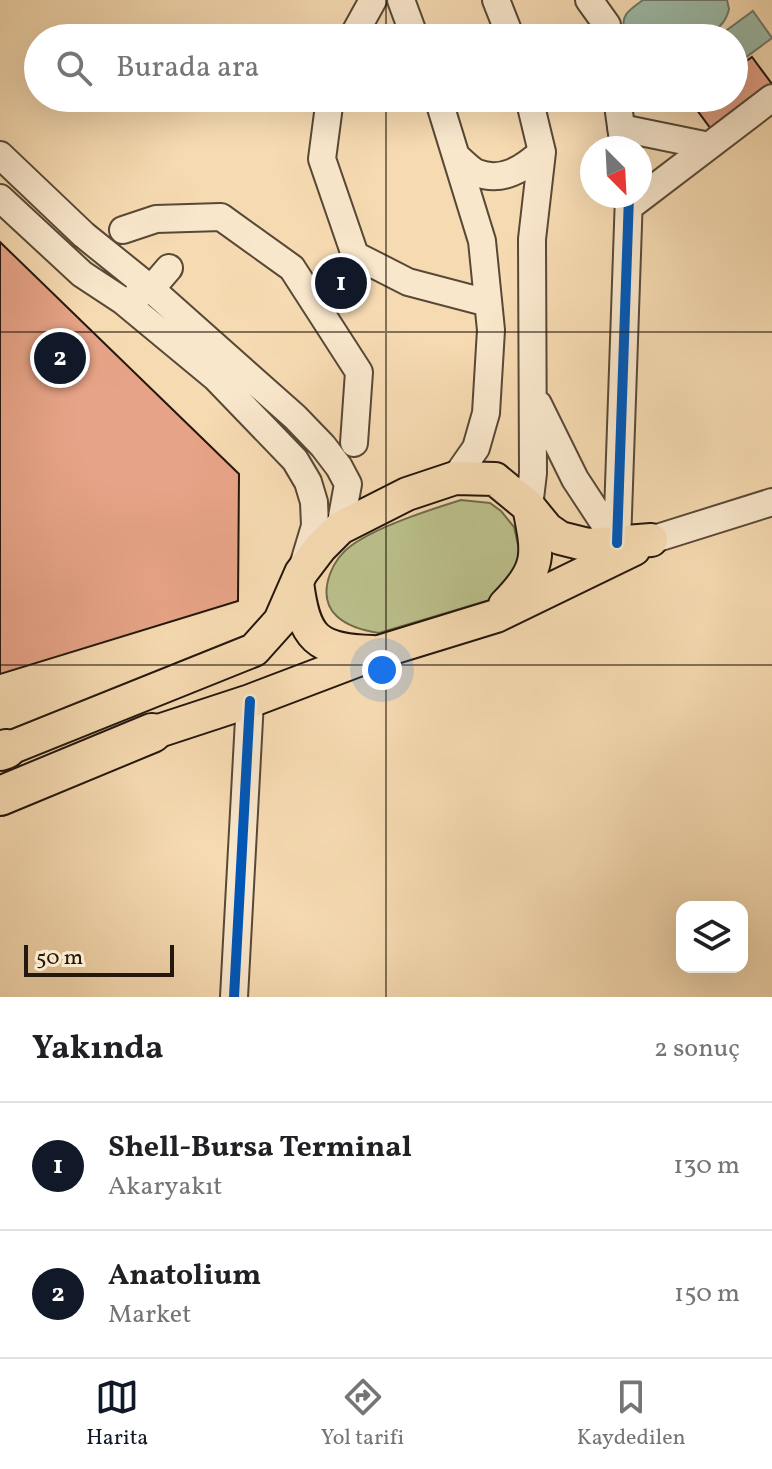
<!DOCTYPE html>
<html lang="tr">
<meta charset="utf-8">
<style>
:root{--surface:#fff;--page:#f6f6f6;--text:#202124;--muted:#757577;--line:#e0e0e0;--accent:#111827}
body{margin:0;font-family:Vollkorn,serif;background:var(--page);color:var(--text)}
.controls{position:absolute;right:24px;bottom:24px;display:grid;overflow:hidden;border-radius:16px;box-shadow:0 8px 32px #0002}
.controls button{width:72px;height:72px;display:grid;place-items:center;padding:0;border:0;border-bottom:2px solid var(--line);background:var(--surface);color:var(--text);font:40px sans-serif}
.compass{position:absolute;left:580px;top:136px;width:72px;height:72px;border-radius:50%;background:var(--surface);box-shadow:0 8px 32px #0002;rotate:156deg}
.scale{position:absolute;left:24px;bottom:20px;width:150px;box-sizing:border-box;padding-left:8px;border:4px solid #24170d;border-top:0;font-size:22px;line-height:28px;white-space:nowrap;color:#24170d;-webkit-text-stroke:6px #f9e7cc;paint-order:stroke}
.you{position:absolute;left:382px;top:670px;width:28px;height:28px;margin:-20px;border:6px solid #fff;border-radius:50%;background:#1a73e8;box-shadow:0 0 0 12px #1a73e833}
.badge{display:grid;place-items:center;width:52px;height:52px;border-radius:50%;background:var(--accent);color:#fff;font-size:26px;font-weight:700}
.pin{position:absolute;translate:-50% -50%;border:4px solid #fff;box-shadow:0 2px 8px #0006}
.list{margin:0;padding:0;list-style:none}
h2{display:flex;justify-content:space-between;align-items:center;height:104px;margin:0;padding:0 32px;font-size:34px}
h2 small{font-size:26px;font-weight:400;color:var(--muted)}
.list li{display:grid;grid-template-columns:52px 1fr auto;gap:24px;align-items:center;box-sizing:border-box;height:128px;padding:0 32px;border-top:2px solid var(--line)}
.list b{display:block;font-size:30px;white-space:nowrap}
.list p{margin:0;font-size:26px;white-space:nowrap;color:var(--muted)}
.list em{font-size:26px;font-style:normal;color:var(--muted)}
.icon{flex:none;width:44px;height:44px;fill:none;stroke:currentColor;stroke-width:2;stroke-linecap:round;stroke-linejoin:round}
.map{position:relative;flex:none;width:772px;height:997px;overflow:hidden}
.search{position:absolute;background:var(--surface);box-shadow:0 8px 32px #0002;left:24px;right:24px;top:24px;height:88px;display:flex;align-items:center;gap:20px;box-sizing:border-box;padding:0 28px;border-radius:44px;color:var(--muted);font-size:30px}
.sheet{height:360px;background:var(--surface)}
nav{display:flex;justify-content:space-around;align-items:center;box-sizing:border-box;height:112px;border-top:2px solid var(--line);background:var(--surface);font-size:22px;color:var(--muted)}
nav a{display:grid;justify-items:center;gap:4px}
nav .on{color:var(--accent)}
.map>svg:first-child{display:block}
.green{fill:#bbc08c;stroke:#706c4c;stroke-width:2}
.water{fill:#9dbba7;stroke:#6d7969;stroke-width:2}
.building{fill:#e7a387;stroke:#24170d;stroke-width:2}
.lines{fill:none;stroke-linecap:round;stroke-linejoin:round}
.minor-casing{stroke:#584836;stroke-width:30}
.major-casing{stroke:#24170d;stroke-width:36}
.highway-casing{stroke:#24170d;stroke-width:42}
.minor{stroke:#f9e7cc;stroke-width:26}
.major{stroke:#f6dab1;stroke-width:32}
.highway{stroke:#f6dab1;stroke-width:38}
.cycleway-casing{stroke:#f9e7cc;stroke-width:15}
.cycleway{stroke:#0057b8;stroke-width:10}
.grid{fill:none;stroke:#24170d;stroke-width:2;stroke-opacity:0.55}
</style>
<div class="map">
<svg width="772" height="997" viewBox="0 0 772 997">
<rect width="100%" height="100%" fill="#f6dab1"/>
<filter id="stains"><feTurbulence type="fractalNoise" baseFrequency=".0025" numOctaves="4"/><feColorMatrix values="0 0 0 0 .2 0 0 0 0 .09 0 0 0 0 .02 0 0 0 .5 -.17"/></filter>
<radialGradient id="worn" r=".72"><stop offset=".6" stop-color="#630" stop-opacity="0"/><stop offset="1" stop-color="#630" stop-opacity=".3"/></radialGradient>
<path class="green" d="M461,500l29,3 11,8 13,16 5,22 -3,22 -23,28 -114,34c-33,-5 -63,-20 -49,-59 4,-11 12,-22 22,-29 27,-19 77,-35 109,-45z"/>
<path class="water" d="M643,0h84l2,9c-8,36 -53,29 -81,29l13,-12c-12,9 -24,19 -36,5 -6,-16 6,-22 18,-31z
M753,11l19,27 -38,28v-28h-18z"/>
<path class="building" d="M752,57l20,27 -61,45 -20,-27 5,-4h38v-28z
M0,242l239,232 -1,127 -238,73z"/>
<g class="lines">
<defs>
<path id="minor" d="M401,0l14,38
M496,0l15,38
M589,0l18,25 1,13
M352,38l21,-38
M330,98l-8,61 33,96 53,27 80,21
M438,98l44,143 9,89 -5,83 -10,35 -21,30
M617,98l7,50
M621,128l88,18
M0,155l84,80 67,54 144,128 28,29 16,21 9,17 -8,44
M456,156c6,5 14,14 21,17 26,10 47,-5 65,-21
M0,198l82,76 41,27 93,77 79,82 13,22 6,20 1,24 -12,40
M629,207l143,-109
M123,230l33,-11 65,-2 71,51 67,104 -5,71
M137,295l14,-6 18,-21
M538,404l37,75 42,64
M529,507l4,-34 -1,-234 10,-87 -13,-54
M651,540l121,-38
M617,543l12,-347
M234,997l16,-296"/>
<path id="major" d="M297,582c7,57 19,68 76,70
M505,605c36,-37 34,-49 24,-98
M128,741l122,-40 129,-49 117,-36 138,-67
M0,752l254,-102 26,-29 21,-48 19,-25 20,-20 67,-34 48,-16 40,1 34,28 18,22 13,9 28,7 63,-5"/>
<path id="highway" d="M0,751l6,-2
M0,796l152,-63"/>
</defs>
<use href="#minor" class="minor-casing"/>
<use href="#major" class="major-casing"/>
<use href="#highway" class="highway-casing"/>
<use href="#minor" class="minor"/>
<use href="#major" class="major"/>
<use href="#highway" class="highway"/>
<defs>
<path id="cycleway" d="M617,543l12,-347
M234,997l16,-296"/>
</defs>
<use href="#cycleway" class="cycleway-casing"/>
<use href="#cycleway" class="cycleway"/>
</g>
<path class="grid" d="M386,0v38M386,98v899M0,332h772M0,665h772"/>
<rect width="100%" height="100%" filter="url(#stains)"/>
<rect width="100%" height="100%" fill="url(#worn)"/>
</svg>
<div class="controls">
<button><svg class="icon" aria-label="layers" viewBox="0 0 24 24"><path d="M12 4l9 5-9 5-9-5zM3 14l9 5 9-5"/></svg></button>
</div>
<svg class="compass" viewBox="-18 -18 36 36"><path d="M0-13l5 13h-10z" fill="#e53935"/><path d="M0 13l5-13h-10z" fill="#757577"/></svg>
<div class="scale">50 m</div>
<div class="you"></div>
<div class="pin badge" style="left:341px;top:283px">1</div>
<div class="pin badge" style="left:60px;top:358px">2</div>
<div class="search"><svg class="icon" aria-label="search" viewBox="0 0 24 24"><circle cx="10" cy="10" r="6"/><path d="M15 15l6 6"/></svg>Burada ara</div>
</div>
<section class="sheet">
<h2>Yakında<small>2 sonuç</small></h2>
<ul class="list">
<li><span class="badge">1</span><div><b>Shell-Bursa Terminal</b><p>Akaryakıt</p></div><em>130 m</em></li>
<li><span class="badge">2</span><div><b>Anatolium</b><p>Market</p></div><em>150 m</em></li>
</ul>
</section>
<nav>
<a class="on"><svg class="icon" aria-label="map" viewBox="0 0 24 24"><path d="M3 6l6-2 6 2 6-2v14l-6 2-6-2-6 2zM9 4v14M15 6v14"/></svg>Harita</a>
<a><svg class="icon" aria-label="directions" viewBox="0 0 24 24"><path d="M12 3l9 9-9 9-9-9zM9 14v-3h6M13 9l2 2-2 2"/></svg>Yol tarifi</a>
<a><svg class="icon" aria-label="saved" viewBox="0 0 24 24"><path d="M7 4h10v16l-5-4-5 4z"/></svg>Kaydedilen</a>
</nav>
